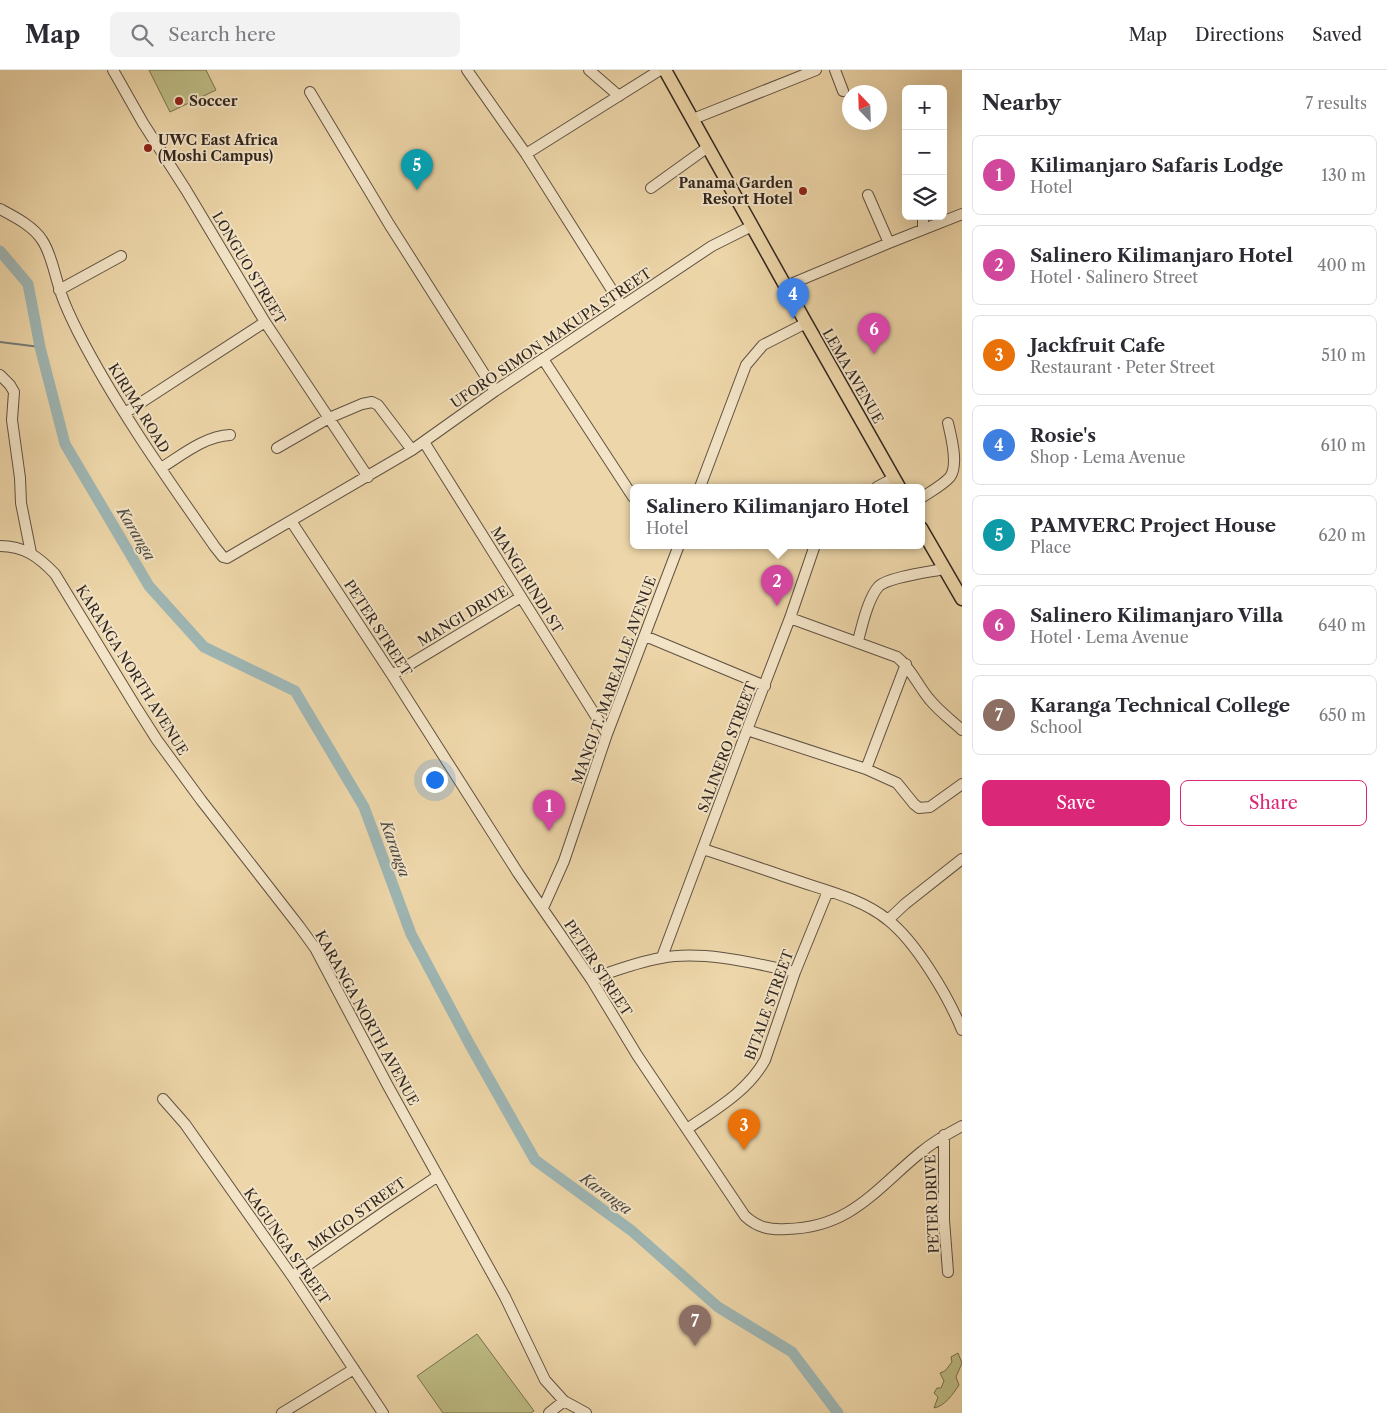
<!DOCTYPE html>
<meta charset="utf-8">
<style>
:root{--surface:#fff;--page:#f2f2f3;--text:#2b2b33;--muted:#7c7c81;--line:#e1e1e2;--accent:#db2777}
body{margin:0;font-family:"Libre Caslon Text",serif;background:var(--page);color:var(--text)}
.controls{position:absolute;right:15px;top:15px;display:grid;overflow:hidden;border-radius:8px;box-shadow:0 5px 20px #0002}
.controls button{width:45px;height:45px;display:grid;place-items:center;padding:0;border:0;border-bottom:1px solid var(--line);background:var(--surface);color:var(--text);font:25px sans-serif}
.compass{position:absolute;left:842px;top:15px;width:45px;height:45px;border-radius:50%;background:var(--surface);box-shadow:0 5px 20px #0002;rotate:337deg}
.you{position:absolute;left:434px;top:709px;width:18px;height:18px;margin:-12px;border:4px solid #fff;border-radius:50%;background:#1a73e8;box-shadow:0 0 0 8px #1a73e833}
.badge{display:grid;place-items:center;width:32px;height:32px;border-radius:50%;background:var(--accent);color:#fff;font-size:16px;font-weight:700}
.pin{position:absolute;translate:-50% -41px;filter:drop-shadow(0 1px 2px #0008)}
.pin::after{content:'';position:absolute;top:26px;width:18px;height:15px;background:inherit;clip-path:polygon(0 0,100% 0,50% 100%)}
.popup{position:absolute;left:630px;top:414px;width:295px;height:65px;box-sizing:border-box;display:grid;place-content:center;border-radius:8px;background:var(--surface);filter:drop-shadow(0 1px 4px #0005);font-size:16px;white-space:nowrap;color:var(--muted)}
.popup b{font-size:19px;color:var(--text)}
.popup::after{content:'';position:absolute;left:50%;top:100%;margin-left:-10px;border:10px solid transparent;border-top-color:var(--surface)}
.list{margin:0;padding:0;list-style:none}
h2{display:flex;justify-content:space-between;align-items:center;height:65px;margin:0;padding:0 20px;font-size:21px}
h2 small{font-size:16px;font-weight:400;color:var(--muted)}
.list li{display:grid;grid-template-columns:32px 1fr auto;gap:15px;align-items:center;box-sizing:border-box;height:80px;margin:0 10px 10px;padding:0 10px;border:1px solid var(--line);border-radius:8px}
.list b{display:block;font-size:19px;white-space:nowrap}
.list p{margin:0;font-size:16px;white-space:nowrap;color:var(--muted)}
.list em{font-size:16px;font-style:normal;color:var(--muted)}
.actions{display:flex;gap:10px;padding:15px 20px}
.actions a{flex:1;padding:11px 0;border:1px solid var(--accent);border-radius:8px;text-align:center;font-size:18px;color:var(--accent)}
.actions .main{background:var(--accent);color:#fff}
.icon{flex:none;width:28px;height:28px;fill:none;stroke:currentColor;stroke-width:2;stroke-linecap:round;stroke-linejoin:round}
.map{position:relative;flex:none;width:962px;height:1343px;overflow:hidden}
header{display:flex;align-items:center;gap:30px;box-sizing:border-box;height:70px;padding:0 25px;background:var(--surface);border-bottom:1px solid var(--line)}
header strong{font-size:24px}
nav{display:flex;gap:28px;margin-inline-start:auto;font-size:18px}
.search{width:350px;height:45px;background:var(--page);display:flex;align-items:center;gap:12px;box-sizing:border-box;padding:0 18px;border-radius:8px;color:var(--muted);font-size:19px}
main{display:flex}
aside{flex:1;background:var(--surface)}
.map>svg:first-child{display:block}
.green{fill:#bebc84;stroke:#787152}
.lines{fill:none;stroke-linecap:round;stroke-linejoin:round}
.stream{stroke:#727c78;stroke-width:2}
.river{stroke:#9eb6b4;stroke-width:11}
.minor-casing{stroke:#605242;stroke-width:12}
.major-casing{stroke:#31261f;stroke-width:15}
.minor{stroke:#f3e4c7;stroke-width:10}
.major{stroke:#edd6a9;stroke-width:12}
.poi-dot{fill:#8f2418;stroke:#f3e4c7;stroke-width:2}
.labels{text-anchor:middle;stroke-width:4;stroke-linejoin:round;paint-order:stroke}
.poi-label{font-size:14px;font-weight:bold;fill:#31261f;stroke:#f3e4c7;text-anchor:start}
.street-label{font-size:14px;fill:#31261f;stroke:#f3e4c7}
.water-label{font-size:15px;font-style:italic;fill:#4c4a44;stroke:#f3e4c7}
</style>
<header>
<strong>Map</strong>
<div class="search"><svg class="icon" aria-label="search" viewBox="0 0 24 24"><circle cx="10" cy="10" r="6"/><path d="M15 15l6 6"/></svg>Search here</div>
<nav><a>Map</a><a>Directions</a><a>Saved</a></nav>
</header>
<main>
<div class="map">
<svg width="962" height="1343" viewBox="0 0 962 1343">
<rect width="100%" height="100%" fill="#edd6a9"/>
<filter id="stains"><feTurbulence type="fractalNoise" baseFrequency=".004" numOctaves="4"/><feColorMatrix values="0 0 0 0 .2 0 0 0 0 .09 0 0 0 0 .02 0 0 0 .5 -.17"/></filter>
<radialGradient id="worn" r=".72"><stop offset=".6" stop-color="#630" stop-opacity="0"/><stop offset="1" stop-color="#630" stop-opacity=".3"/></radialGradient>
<path class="green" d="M149,0h57l10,20 -46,22z
M477,1264l57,77 -3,2h-88l-26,-37z
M958,1283l4,10 -6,14 3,8c-6,9 -14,21 -25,23l4,-11 -4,-4 3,-5h4l3,-7 -4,-8 5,-2 7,-9 -1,-5z"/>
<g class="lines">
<path class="stream" d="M0,272l40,5"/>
<path class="river" d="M0,181l28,33 12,63 25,97 84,142 55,61 91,44 69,116 47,127 59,111 65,115 97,71 86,76 74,45 46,61"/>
<defs>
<path id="minor" d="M113,0l30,53 43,67 79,132 103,155
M467,0l59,84 96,152
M589,0l30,26
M835,0l8,21
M310,22l79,132 106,167
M693,49l123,-49
M526,84l134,-84
M651,118l57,-41
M868,125l21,48
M0,139c15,8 33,17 42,31 9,13 12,32 17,47 4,15 12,31 19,45 39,76 89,146 137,215l8,10 4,1 185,-108 83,-59 217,-145 40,-20
M923,159v-13
M786,216l103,-43 73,-29
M59,220l62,-34
M543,289l90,138
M0,305l10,10 4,7 -2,28 8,58 1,25 10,50
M125,343l140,-91
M424,372l183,292
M277,378l52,-30 33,-14 10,-2 6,3 34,45
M161,398c21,-13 44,-32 69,-33
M700,417l46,-122 17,-20 43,-22
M877,417l17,-9
M921,428c9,-6 22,-13 29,-21 9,-12 1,-41 -2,-54
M291,451l101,154 126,198 73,106 46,76 108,161c13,12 25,14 42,13 63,-1 89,-40 133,-76 13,-11 27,-19 42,-27
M0,476c24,0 39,11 55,28l81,133 21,33 44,60 98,126 16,22 73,138 117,211 40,83 19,21 22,12
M790,548l107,39c14,11 21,29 33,43 9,11 21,20 32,30
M645,566l120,50
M858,571c4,-15 10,-43 21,-55 10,-9 50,-14 65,-17
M392,605l129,-78
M747,660l119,39 31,14 17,21 5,4 11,-1 32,-23
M866,699l40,-105
M703,779c34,11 68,23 101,34 28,9 61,18 84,37 28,22 60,76 74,110
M543,838l21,-47 43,-127 72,-189
M888,850l17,-16 57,-45
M662,887l85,-227 43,-112 25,-73
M591,909c23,-8 46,-17 70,-21 41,-8 93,5 134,14
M163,1029l22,25 107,152 91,137
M687,1059c29,-20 61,-38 78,-69l30,-88 33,-81
M944,1065v85l4,52
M292,1206l95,-66 51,-34
M282,1343l72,-44
M549,1343l15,-12"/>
<path id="major" d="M665,0l141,253 93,164
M921,458l41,71"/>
</defs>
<use href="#minor" class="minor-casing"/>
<use href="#major" class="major-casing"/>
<use href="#minor" class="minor"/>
<use href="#major" class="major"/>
</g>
<g class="poi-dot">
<circle cx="179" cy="31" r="5"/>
<circle cx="148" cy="78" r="5"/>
<circle cx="803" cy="121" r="5"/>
</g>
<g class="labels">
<g class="poi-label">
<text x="189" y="36">Soccer</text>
<text x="158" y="75">UWC East Africa<tspan x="158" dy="16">(Moshi Campus)</tspan></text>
<text x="793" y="118" text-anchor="end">Panama Garden<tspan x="793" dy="16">Resort Hotel</tspan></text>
</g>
<g class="street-label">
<text transform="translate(249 198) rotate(59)" y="5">LONGUO STREET</text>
<text transform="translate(551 268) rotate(-34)" y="5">UFORO SIMON MAKUPA STREET</text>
<text transform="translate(853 306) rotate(60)" y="5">LEMA AVENUE</text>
<text transform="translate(139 338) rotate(58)" y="5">KIRIMA ROAD</text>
<text transform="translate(527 510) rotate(58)" y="5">MANGI RINDI ST</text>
<text transform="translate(463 546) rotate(-31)" y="5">MANGI DRIVE</text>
<text transform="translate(378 558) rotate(57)" y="5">PETER STREET</text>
<text transform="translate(132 600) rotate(58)" y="5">KARANGA NORTH AVENUE</text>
<text transform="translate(614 610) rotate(-70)" y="5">MANGI T. MAREALLE AVENUE</text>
<text transform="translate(727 677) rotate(-69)" y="5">SALINERO STREET</text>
<text transform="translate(598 898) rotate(57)" y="5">PETER STREET</text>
<text transform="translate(769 935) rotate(-70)" y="5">BITALE STREET</text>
<text transform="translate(367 948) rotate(61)" y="5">KARANGA NORTH AVENUE</text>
<text transform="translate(932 1134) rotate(-92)" y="5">PETER DRIVE</text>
<text transform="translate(357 1144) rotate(-35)" y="5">MKIGO STREET</text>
<text transform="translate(287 1176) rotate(55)" y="5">KAGUNGA STREET</text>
</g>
<g class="water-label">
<text transform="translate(136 464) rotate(59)" y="5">Karanga</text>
<text transform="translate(395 779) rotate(70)" y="5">Karanga</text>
<text transform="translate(606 1124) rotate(36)" y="5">Karanga</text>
</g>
</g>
<rect width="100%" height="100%" filter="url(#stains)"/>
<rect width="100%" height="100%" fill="url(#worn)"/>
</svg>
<div class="controls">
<button>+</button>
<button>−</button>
<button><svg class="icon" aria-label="layers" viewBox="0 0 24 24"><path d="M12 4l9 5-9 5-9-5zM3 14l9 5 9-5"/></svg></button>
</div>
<svg class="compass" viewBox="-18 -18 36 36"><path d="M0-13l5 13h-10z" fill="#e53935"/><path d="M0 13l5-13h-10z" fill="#7c7c81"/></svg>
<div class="you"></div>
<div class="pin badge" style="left:549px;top:761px;background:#d1479c">1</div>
<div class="pin badge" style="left:777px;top:536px;background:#d1479c">2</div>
<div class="popup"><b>Salinero Kilimanjaro Hotel</b>Hotel</div>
<div class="pin badge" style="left:744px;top:1080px;background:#e8710a">3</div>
<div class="pin badge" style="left:793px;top:249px;background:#3f7fe0">4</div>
<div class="pin badge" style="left:417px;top:120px;background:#0f9aa8">5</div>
<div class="pin badge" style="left:874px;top:284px;background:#d1479c">6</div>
<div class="pin badge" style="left:695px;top:1276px;background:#8d6e63">7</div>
</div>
<aside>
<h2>Nearby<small>7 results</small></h2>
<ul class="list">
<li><span class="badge" style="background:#d1479c">1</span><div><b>Kilimanjaro Safaris Lodge</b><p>Hotel</p></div><em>130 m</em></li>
<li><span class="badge" style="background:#d1479c">2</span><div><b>Salinero Kilimanjaro Hotel</b><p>Hotel · Salinero Street</p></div><em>400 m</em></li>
<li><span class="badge" style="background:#e8710a">3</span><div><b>Jackfruit Cafe</b><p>Restaurant · Peter Street</p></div><em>510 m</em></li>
<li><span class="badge" style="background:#3f7fe0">4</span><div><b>Rosie's</b><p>Shop · Lema Avenue</p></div><em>610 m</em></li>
<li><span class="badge" style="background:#0f9aa8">5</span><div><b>PAMVERC Project House</b><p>Place</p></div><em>620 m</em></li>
<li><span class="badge" style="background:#d1479c">6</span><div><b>Salinero Kilimanjaro Villa</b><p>Hotel · Lema Avenue</p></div><em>640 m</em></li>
<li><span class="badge" style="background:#8d6e63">7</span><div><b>Karanga Technical College</b><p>School</p></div><em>650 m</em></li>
</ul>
<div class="actions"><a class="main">Save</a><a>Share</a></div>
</aside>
</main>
